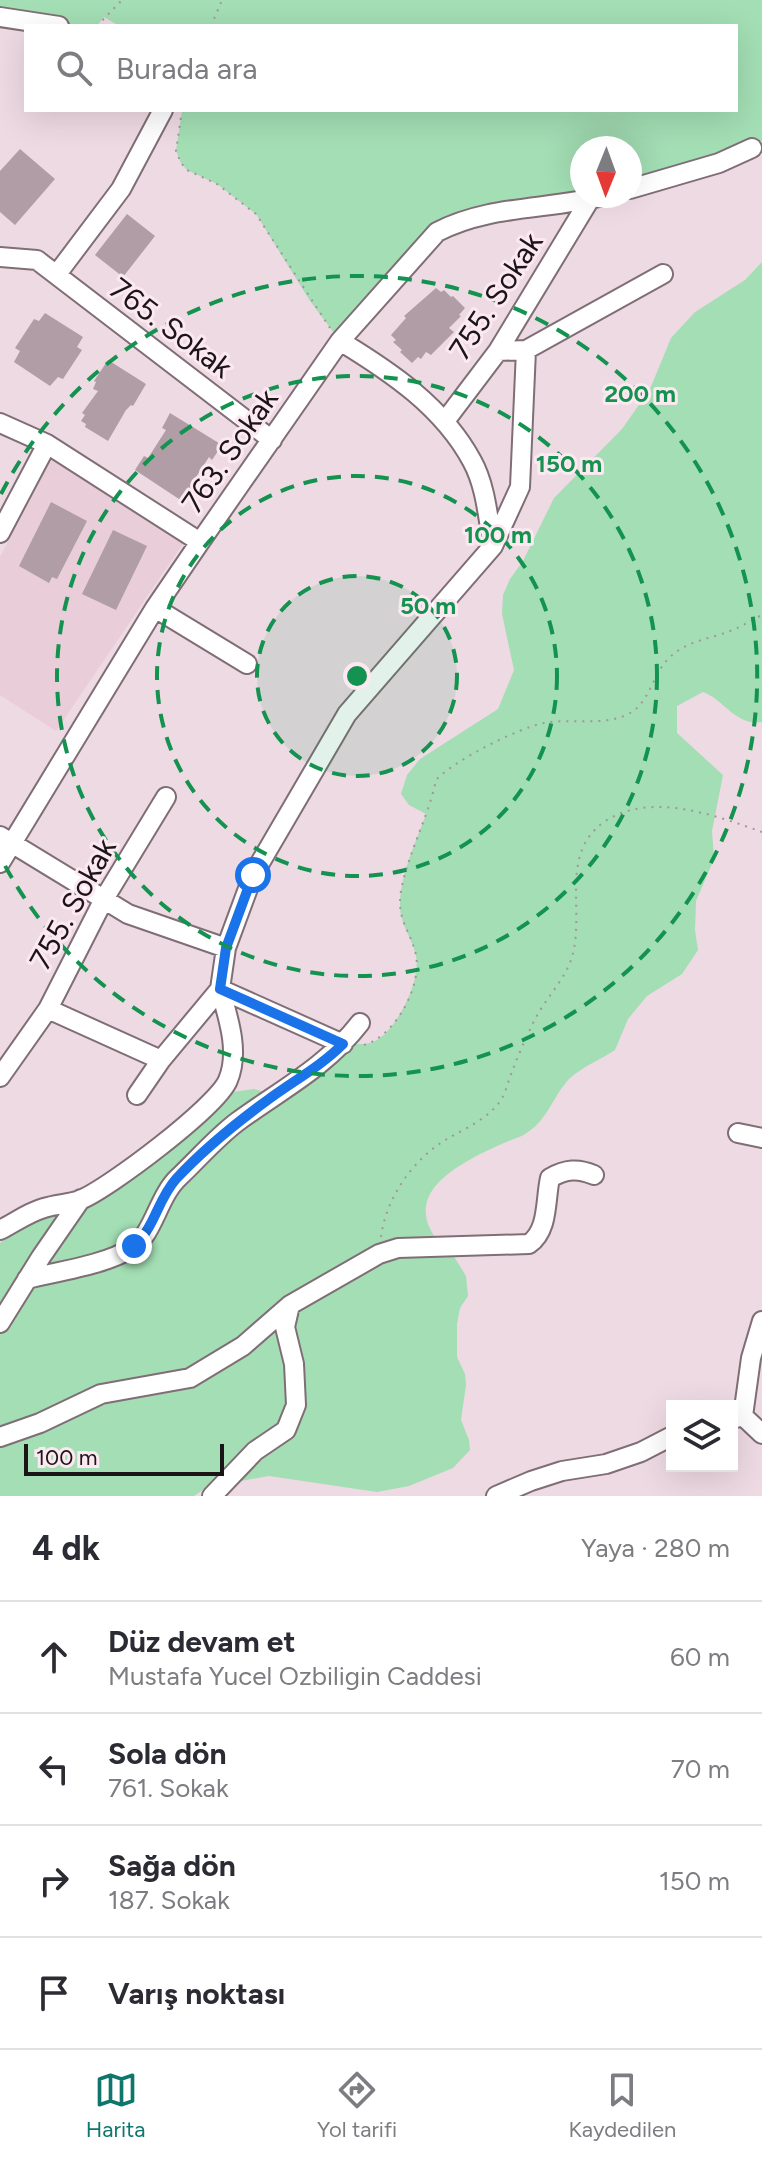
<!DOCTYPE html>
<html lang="tr">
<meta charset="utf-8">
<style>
:root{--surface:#fff;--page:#f2f2f3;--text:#2b2b33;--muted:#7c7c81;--line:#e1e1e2;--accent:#0f766e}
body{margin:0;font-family:Figtree,sans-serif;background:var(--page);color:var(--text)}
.controls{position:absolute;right:24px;bottom:24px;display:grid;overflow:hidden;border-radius:0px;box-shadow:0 8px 32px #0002}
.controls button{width:72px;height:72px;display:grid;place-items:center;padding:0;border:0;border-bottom:2px solid var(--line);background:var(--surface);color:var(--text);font:40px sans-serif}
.compass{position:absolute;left:570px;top:136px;width:72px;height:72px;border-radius:50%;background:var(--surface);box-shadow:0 8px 32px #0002;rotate:181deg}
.scale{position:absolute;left:24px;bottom:20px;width:200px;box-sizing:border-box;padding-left:8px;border:4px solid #1c1518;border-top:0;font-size:22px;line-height:28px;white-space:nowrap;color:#1c1518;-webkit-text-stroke:6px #fce8f0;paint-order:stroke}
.stop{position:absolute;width:24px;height:24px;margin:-18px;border:6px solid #1a73e8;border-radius:50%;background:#fff}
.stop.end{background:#1a73e8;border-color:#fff;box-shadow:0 2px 8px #0008}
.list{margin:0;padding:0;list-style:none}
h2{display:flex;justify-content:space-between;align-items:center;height:104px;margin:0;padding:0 32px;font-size:34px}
h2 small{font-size:26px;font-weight:400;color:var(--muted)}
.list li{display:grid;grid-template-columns:52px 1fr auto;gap:24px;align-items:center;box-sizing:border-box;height:112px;padding:0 32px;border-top:2px solid var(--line)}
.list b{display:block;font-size:30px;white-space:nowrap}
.list p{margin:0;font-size:26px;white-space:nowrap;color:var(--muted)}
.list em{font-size:26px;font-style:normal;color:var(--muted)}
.icon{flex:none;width:44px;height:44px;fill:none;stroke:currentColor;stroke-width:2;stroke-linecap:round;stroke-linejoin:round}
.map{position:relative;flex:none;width:762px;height:1496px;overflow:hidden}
.search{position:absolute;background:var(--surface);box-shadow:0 8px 32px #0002;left:24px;right:24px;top:24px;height:88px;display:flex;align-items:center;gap:20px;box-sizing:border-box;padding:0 28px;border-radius:0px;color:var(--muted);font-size:30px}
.sheet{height:552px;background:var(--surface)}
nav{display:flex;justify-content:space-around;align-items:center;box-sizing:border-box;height:112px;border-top:2px solid var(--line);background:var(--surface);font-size:22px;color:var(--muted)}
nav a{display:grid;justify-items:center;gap:4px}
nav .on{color:var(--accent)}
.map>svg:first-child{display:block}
.built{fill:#e9cdd9}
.green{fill:#a3deb4}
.building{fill:#b09da5}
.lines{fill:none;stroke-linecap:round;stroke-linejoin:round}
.minor-casing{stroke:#7f6e75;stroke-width:22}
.path{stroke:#a4959c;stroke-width:2;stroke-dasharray:2 6;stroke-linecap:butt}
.minor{stroke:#fff;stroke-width:18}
.route{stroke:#1a73e8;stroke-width:10}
.ring{fill:none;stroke:#139250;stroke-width:4;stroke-dasharray:14 10}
.labels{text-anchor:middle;stroke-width:6;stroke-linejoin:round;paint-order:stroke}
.street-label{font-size:30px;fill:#1c1518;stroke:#fce8f0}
.centre{fill:#139250;stroke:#fce8f0;stroke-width:4}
.ring-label{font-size:24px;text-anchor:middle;font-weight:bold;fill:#139250;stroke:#fce8f0;stroke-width:6;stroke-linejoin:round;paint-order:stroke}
</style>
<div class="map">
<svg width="762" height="1496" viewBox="0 0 762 1496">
<rect width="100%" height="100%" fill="#eedae3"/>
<path class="built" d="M53,454l133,85 -130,192 -56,-36v-138z"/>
<path class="green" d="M0,0h762v141l-10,7 -122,41v-41h-48v48l-125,25 -117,120 -30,-40 -54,-87 -39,-30 -30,-14 -6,-7 -5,-12 6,-41h554v-84h-617l-15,-9 -7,9h-38l-59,-9z
M762,262v460c-27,4 -37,-22 -59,-30l-26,14v27l46,42 -11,56 2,28 -18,42 -1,29 3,20 -16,24 -35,22 -19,23 -13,31c-15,10 -32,16 -46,29 -15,16 -22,41 -41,53 -6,5 -15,7 -22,10 -37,17 -105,46 -71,95h7l24,39 2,20 -8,12 -3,16v33l8,17 1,11 -5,35 8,20 1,10 -17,18 -44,18 -32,6 -108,-16 -62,11 -13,9h-194v-253l40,-34 41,-10 137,-105 36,-5 11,3c13,-7 70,-47 80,-48 13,-1 22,3 35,-6 19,-14 41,-58 36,-82 -4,-19 -17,-32 -16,-53 1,-30 16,-61 26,-89l-17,-9 -8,-11 6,-19 13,-16 78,-50 16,-39 -12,-56 1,-19 7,-16 13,-18 31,-63 68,-69 28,-40 21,-51 24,-26 50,-32z"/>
<path class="building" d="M20,149l35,30 -40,46 -15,-13v-41z
M127,214l28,22 -32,41 -28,-22z
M436,288l5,4 3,-2 7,7 2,-1 12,12 -6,7 2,1 -12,12 5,4 -23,23 -5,-3 -5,7 -3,-2 -6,6 -12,-11 2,-2 -9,-8 3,-2 -5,-5 15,-17 -2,-2z
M45,313l38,24 -6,10 5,3 -19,29 -5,-2 -8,9 -36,-24 6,-11 -5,-3 19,-29 5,2z
M108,360l38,24 -13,22 -2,-1 -5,5 -18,31 -23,-14 1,-3 -5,-3 4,-6 -3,-2 16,-22 -5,-2 3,-7 -2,-1z
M170,413l52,32 -10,15 -3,-3 -18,28 4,3 -10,15 -50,-33 9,-14 4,2 18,-28 -4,-2z
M51,502l36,19 -30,58 -5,-2 -3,6 -30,-17z
M113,530l34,16 -31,64 -34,-16z"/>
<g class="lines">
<defs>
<path id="minor" d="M0,17l59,9
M630,189l89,-26 33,-15
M0,257l37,3 235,180
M57,274l64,-85 42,-79
M340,341c51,31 103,66 132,120 14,25 16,58 21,85
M526,350l137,-76
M445,421l53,-70 92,-152
M0,423l47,21 153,98
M0,533l47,-89
M155,608l92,56
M0,836l128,78 98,34
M0,863l155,-255 45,-66 140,-201 97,-109c52,-27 110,-22 166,-36
M220,989l123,55
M48,1009l113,51
M0,1077l48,-68 56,-110 62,-102
M137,1095l24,-35 59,-71 6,-41 27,-73 94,-161 146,-168 27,-59 6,-137 -28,1
M738,1133l24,5
M0,1230c14,-7 29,-18 44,-22 12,-4 25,-4 36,-8 28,-11 138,-94 148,-120 12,-28 0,-63 -8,-91
M27,1279c32,-8 78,-14 105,-31 22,-14 26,-52 47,-71 19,-18 37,-39 58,-55 45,-33 88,-54 123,-99
M0,1323l41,-66 40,-58
M743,1416l19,18
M732,1419l11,-3 8,-58 11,-37
M0,1437l40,-14 61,-29 89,-16 53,-32 47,-41 89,-51 19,-6 131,-4c20,-14 16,-44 21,-66 16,-9 28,-10 44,-3
M212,1496l43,-45 31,-21 10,-25 -2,-41 -9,-37 5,-22
M496,1496l35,-15 31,-10 44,-7 35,-12 31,-16"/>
</defs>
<use href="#minor" class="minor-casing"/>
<path class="path" d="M97,26l25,-26
M211,26l11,-26
M182,110l-6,41 5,12 6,7 30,14 39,30 74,114
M364,1045c31,-9 58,-58 52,-90 -5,-24 -20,-35 -15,-64 7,-38 27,-73 35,-111 17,-19 82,-52 108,-57 26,-5 54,3 80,-7 26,-10 26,-38 44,-57 18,-19 44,-20 67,-30 9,-4 18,-10 27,-14
M381,1237c5,-39 32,-78 66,-98 19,-11 41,-20 54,-39 5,-8 7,-19 11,-28 6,-17 14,-34 22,-51 10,-20 26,-36 35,-56 20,-46 -13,-109 35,-143 45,-31 111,-7 158,10"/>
<use href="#minor" class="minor"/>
</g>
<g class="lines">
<path class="route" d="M134,1246c20,-17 24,-47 42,-67 28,-30 60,-56 93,-80 26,-19 52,-33 74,-55l-123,-55 6,-41 27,-73"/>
</g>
<circle cx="357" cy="676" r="100" fill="#139250" fill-opacity=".12"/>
<g class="ring">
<circle cx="357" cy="676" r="100"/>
<circle cx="357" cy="676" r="200"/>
<circle cx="357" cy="676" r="300"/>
<path d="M1 494A400 400 0 1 1 1 858"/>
</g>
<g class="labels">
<g class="street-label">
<text transform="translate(496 296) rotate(-57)" y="10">755. Sokak</text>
<text transform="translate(171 328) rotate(37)" y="10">765. Sokak</text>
<text transform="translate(230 451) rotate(-55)" y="10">763. Sokak</text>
<text transform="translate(73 904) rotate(-61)" y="10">755. Sokak</text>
</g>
</g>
<circle cx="357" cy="676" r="12" class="centre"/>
<g class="ring-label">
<text x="640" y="402">200 m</text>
<text x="569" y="472">150 m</text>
<text x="498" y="543">100 m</text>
<text x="428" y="614">50 m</text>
</g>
</svg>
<div class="controls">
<button><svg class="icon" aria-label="layers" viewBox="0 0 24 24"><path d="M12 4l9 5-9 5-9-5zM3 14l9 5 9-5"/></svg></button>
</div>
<svg class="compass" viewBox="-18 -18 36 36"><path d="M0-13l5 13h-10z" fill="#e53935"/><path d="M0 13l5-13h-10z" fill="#7c7c81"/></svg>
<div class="scale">100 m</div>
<div class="stop" style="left:253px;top:875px"></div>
<div class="stop end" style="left:134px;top:1246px"></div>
<div class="search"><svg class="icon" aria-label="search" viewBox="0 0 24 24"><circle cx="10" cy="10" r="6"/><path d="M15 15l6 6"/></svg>Burada ara</div>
</div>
<section class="sheet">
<h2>4 dk<small>Yaya · 280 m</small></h2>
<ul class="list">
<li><svg class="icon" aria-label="ahead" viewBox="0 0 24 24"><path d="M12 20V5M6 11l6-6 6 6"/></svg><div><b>Düz devam et</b><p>Mustafa Yucel Ozbiligin Caddesi</p></div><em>60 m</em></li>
<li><svg class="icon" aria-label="left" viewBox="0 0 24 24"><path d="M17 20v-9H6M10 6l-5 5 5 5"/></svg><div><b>Sola dön</b><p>761. Sokak</p></div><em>70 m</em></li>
<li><svg class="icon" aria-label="right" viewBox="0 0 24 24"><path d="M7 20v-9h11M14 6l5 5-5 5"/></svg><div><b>Sağa dön</b><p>187. Sokak</p></div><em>150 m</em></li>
<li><svg class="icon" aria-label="arrive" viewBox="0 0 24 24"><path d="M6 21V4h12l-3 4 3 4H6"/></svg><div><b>Varış noktası</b></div></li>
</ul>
</section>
<nav>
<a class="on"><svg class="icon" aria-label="map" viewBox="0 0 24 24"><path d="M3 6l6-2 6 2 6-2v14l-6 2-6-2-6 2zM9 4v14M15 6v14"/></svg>Harita</a>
<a><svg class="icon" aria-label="directions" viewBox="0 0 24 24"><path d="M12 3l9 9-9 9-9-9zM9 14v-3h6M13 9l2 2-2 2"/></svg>Yol tarifi</a>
<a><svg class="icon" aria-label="saved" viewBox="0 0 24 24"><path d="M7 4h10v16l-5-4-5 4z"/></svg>Kaydedilen</a>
</nav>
